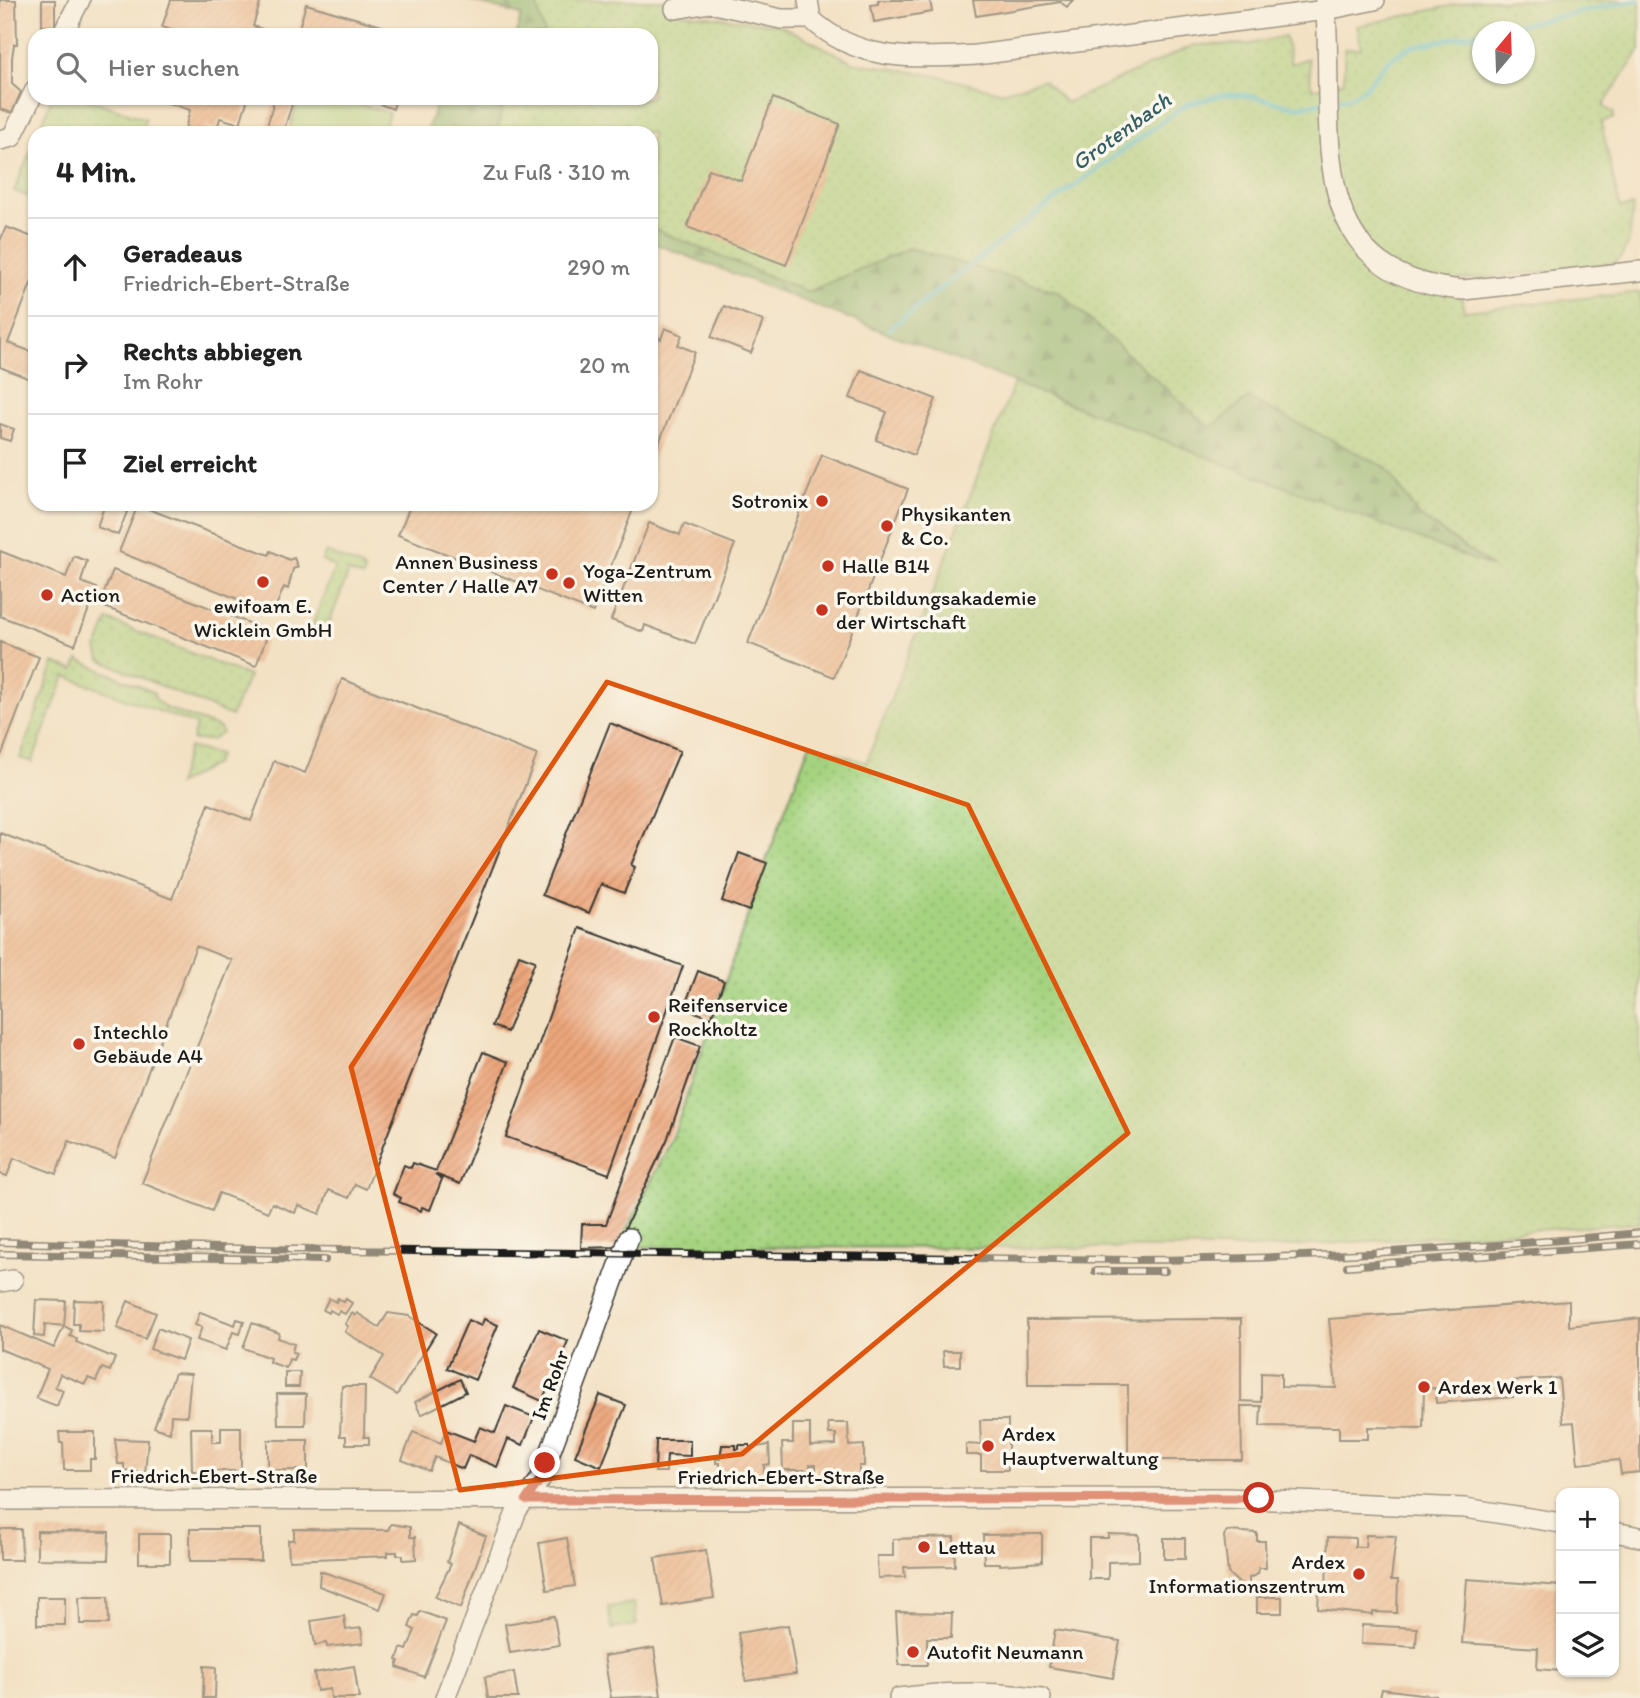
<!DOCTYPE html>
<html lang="de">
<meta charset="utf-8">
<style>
:root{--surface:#fff;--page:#f6f6f6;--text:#222;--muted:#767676;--line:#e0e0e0}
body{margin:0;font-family:Itim,sans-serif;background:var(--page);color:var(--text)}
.controls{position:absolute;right:21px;bottom:21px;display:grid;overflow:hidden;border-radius:14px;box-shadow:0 2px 5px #0004}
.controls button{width:63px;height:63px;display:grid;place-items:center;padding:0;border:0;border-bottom:2px solid var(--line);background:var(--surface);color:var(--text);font:35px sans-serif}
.compass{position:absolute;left:1472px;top:21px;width:63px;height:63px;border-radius:50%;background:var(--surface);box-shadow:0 2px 5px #0004;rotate:19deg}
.stop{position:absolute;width:21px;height:21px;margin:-16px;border:5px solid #c8321e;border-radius:50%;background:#fff}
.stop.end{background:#c8321e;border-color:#fff;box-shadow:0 2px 7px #0008}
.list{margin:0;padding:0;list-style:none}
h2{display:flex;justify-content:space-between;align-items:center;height:91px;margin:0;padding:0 28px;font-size:30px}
h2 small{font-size:23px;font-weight:400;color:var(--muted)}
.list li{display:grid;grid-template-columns:46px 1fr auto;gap:21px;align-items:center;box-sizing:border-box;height:98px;padding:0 28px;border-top:2px solid var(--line)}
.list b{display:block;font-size:26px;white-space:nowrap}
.list p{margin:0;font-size:23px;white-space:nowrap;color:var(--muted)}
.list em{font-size:23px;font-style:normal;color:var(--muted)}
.icon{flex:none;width:38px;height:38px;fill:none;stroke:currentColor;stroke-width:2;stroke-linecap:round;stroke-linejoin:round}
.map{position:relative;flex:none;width:1640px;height:1698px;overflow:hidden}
.search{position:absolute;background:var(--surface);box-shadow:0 2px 5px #0004;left:28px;top:28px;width:630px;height:77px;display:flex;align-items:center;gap:18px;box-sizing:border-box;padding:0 24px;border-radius:21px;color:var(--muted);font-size:26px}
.panel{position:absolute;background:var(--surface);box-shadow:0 2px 5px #0004;left:28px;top:126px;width:630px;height:385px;border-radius:21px}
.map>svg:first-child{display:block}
.grass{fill:url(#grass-dots);stroke:#61784e;stroke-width:2;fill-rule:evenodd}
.forest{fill:url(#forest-firs);stroke:#506845;stroke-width:2}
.park{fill:url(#park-tufts);stroke:#61784e;stroke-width:2}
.pitch{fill:#a6d380;stroke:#61784e;stroke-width:2}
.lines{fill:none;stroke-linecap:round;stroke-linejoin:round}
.stream{stroke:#59c4d3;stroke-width:5}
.building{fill:url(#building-hatch)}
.minor-casing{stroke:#3c3a35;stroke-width:22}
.minor{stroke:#fff;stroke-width:19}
.rail-casing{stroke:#1c1c1c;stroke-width:8}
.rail{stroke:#fbf7ec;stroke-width:5;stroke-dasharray:16;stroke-linecap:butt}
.route{stroke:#c8321e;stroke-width:9}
.marked{fill:none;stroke:#de560d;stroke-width:5;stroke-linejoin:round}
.poi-dot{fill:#c8321e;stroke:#fbf7ec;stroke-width:2.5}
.labels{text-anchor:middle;stroke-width:7;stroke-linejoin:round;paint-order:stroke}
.poi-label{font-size:21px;fill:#1c1c1c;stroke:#fbf7ec;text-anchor:start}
.street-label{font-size:21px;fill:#1c1c1c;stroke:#fbf7ec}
.water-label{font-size:23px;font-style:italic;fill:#345f65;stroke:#fbf7ec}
</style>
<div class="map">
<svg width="1640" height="1698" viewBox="0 0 1640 1698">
<defs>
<pattern id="grass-dots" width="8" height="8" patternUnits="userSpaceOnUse" patternTransform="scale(1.75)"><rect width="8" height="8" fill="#a6d380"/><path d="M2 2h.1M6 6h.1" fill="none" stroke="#8eb56e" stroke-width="1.8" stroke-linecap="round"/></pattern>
<pattern id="forest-firs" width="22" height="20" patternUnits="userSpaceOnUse" patternTransform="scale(1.75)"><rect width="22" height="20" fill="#84b56e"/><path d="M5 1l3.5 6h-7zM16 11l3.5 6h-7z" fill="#6b925a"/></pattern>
<pattern id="park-tufts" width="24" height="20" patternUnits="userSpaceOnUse" patternTransform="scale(1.75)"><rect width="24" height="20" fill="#a6d380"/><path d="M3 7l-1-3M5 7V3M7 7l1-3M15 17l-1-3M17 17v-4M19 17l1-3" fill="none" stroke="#8eb56e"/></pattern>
<pattern id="building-hatch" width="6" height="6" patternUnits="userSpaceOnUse" patternTransform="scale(1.75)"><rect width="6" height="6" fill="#eca67b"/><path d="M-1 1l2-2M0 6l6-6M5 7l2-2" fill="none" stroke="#ca8e6a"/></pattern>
</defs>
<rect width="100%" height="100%" fill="#fbf7ec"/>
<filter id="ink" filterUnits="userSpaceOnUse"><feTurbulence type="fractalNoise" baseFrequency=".0143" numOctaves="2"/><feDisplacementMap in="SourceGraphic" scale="14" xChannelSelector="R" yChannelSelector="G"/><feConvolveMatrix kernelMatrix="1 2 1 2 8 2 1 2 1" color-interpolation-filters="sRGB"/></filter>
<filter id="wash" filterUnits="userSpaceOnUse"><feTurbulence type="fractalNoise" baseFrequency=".00686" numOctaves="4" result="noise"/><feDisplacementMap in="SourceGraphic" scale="28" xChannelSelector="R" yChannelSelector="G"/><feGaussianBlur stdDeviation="1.57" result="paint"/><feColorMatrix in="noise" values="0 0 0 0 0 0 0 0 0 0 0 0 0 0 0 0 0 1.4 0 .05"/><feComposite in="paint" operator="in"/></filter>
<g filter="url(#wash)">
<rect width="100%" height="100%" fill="#f3e1c4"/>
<path class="grass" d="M535,0h136l5,12 104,13 73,37 85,14 62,16 43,-12 23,23 128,-58 56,-1 35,-8 6,28 17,-6 4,31 32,-7v-33l17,-1 -4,-22 120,-26h163v50l-37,56 11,7 -1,6 -12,3 19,86 13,-2c-2,21 -1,47 -22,59l-152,15 5,31 176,-19v931l-375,25 -647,-1 54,-108 96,-283 42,-113 56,20 148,-380 475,181 -71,-49 -33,-49 -175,-38 -153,-137 -148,-43 -101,44 -157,-64v-95h-155l9,-35h146v-63h-106zM1482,32h42v42h-42z
M52,98h33l61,21 -6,14h-102z
M35,140v59l-21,-8z
M326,552l36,15 3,5 -2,5 -14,-5 -23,59 -14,-5 23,-59 -13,-6z
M108,620l141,56 -18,40 -131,-56 -3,-12z
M78,660l75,32 3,8 10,8 54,20 2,5 -11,7h-19l4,-15 -131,-49 -33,86 -12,-4 34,-95 20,7z
M189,747l30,8 -4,9 -38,21z"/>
<path class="forest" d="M467,0h68l10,35h-29l5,-20z
M438,98h67l-9,35h-70z
M651,228l157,64 101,-44 148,43 153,137 38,-30 137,69 33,48 74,52 -841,-325z"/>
<path class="park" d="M634,1603l3,22 -25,4 -4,-22z"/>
<path class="pitch" d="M299,98h39l51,15 -6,20h-95z"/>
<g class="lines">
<path class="stream" d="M1485,32l153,-32
M889,329l159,-124 137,-100 40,-11 25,2 46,11 52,-9 15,-8 26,-30 21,-13 72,-15"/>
</g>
<g id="blocks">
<path class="building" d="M0,0h16l1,44h-3l-2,14v26l9,8 -9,21 -12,-4z
M42,0h13v26h-13z
M171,0h90l-8,26 15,5 -1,4h-79l-26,-8z
M878,0h52l2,12 -58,10 -3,-17 7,-1z
M973,0h100l-6,7 -7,-5 -84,14z
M306,4l93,27 -1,4h-101z
M154,98h94l-8,26 -20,-6 -3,12 -11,-4 -1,7h-21l6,-23z
M275,98h19l-11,35h-18z
M381,98h15l-3,11 -14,-5z
M773,98l67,26 -54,141 -99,-38 22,-58 32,12z
M6,227l29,11v35l-27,70 27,10v28l-35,-14v-126z
M724,306l39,15 -12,32 -40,-16z
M665,328l17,7 -4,10 17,7 -44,111v-128l10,4z
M861,370l75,29 -22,56 -38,-15 11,-28 -37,-14z
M0,424l14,5 -4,12 -10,-3z
M822,455l86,34 -74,188 -86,-34z
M105,504h25l-12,31 -21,-8z
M411,504h224l-42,108 -195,-77z
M138,505l131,50 2,-4 18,9 5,-2 4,9 -5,2 -5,20 -4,-2 -11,26 -154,-61z
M649,523l31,12 4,-11 51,20 -40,100 -50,-19 -2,7 -32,-12z
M0,551l66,26 8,-21 13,5 -6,21 16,6 -22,57 -75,-29z
M113,570l156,61 -13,35 -157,-61z
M0,642l39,15 -39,102z
M342,679l195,76 -171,434 -11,-5 -6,14 -20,-8 -9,24 -22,-9 -3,8 -23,-10 -4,9 -49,-19 -7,18 -70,-28 90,-223 -36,-14 -81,212 -46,-17 -13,33 -42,-16 -7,18 -7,-2v-341l172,66 37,-95 42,17 23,-60 31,12z
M610,723l70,28 -49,114 4,2 -11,26 -23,-9 -12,29 -47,-18z
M739,853l28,10 -18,48 -27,-10z
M580,928l103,38 -74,208 -103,-37z
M519,955l16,6 -28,71 -15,-6z
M698,971l26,10 -13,37 -27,-10z
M675,1037l25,9 -33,94 -51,107 -35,1 1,-24h24z
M483,1052l25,10 -48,122 -25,-10 7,5 -12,31 -8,-3 -1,4 -22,-9 2,-4 -8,-4 11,-29 7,3 2,-5 23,8z
M329,1298l7,4 2,-4 6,4 2,-3 6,4 -7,11 -6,-3 -2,3 -7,-4 -1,3 -6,-3z
M36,1300l30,1 -2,25 -19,-2 -1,13 -10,-1z
M74,1300l30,1 -1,31 -24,-1v-7h-6z
M128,1301l28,12 -11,26 -28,-11z
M1569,1301v25l71,-8v154l-19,2 -2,-14 -41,4 -4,-42 -11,1 -4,-45 -47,3 1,16 -77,6 -1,-15 -11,1 -1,39 -55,-1v12h-29v-12l-79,-1 1,-20h-20l1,54h-114v-75h-100l-1,-65 214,-1v82l20,1v-29l20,1v13l55,1 -7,-69z
M200,1312l35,13 2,-6 7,2 -4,13 -7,-2 -7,18 -29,-10 5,-13 -7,-2z
M352,1313l3,3 2,-3 22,14 9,-14 21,3 27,17 -39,62 -27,-16 14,-23 -39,-24 3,-6 -3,-2z
M484,1319l14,6 -23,55 -28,-12 21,-48 13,6z
M252,1323l27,10 -1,5 16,6 -2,8 4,1 -3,7 -4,-1 -3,9 -17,-6 1,-4 -27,-10z
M0,1325l54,23 10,-22 8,4 -2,6 7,3 -1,3 39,16 -5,13 -8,-3 -6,13 -8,-3 -3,6 -25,-10 -5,13 8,3 -6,16 -21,-8 12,-29 -48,-20z
M158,1328l30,12 -7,20 -31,-11z
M539,1329l29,12 -26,60 -29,-13z
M943,1351h17v15h-16z
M285,1372h15l-1,15h-14z
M175,1373l16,1 -4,42 -16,-1 -1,18 -16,-6z
M460,1379l6,13 -45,23 -6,-13z
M342,1386h23l-1,51h5v7h-23v-8h-6z
M277,1394h29l-1,31h-27z
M600,1395l26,10 -25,62 -26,-11z
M506,1406l28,11 -11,28 -15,-6 -11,28 -28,-12 -6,14 -28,-12 -6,14 -27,-11 11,-28 28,11 5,-13 28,11 6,-14 15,6z
M980,1420h28v50h-27v-15h-15v-11l15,1z
M828,1423h20l1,23 15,-1v21h-5v10h-43v-11h-6l1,5h-28l-1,-27h11v-19h17v22l26,-1v-11h-7z
M221,1427h20v44h-49l-1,-43h21v14h9z
M59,1432h36v27h-5v11h-26l-1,-27h-3z
M115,1439l33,1 -3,33 -21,-3v-6h-6z
M268,1440h40v30h-40z
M656,1440h34v16l-23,-1 -1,17h-11z
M722,1445h14v4h3v-4h11v3l19,-3 1,19 -6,1v12h-44v-14h-4v-4h4z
M391,1524l19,3v10h5l1,22 -13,1v-5h-6v-3h-9v4l-99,4 -1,-20h6v-11l94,1z
M459,1525l27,11 -25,72 -26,-11 16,-33 -4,-2z
M3,1529h18l1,31h-22v-30z
M190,1529h71v32h-71z
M37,1531l72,1 -1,28 -71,-1z
M1227,1531l30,2v8h8l1,27h-7l-1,6 -9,4v6l-7,2 -14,-13 -4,-37z
M139,1534h31v29h-31z
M1038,1534h4v28l-42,3v-2h-16l-1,-28z
M1108,1534l31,1v26l-31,1v17h-19v-41h19z
M1366,1535l30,1 -5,44h7l-1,33 -24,-1v3l-55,-6 1,-20h7l2,-52 27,1v9h10z
M954,1537l1,29 -51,1 1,10 -27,1 -1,-22h16v-17z
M567,1538l8,48 -28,4 -8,-47z
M1164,1538h21v21h-21z
M706,1550l8,48 -51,8 -8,-48z
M320,1571l66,22 -6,16 -61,-23z
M1467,1579l94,7v85l-24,-2 1,-21 -76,-5z
M37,1597h28v28h-28z
M79,1597h29l1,27h-29z
M1257,1597h25v16h-25z
M420,1611l26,10 -22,56 -27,-10 2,-6 -2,-1 4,-12 6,2 8,-20 -6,-3 5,-12 4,1z
M896,1612l56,1 -1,25h-24v27h-28z
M344,1616l2,14 15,-2 2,15 -36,4 -1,-4 -11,2 -4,-24z
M554,1616l5,29 -49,8 -5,-29z
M788,1625l8,49 -50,7 -8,-48z
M1362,1625l55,3 -1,19 -55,-3z
M1055,1630l65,11 -7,37 -64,-11z
M654,1648l7,48 -50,2 -7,-42z
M204,1666l12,1 -1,31h-12z
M354,1666l5,32h-28l-1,-9 -13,2 -3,-18z
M514,1672l4,26h-30l-3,-21z
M1382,1689l54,7v2h-56z"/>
</g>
</g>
<g filter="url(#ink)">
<use href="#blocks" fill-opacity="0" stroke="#3c3a35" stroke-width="2"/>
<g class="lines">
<defs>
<path id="minor" d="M808,0l3,19c48,44 103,39 165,36l350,-45 49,-10
M1325,0c12,121 -31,275 138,290l177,-19
M675,9l35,-6 71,16h30
M62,35l18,-35
M0,140l12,-3 23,-47
M0,1282l13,-2
M0,1500l1225,-2 240,10 96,15
M1614,1532l26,5
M445,1698l72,-188 23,-30 89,-242
M899,1698c48,-7 93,-7 142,0"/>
</defs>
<use href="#minor" class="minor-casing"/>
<use href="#minor" class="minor"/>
<defs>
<path id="rail" d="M0,1242l255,7 877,11c170,-1 339,-11 508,-27
M0,1254l325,6
M1347,1266l293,-22
M1095,1271h70"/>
</defs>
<use href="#rail" class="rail-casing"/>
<use href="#rail" class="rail"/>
</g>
</g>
<g class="lines" filter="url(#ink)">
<path class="route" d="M545,1463l-5,17 -14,20 733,-2"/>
</g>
<path d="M0 0H1640V1698H0ZM607,682l361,123 160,328 -386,321 -282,36 -109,-423z" fill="#f3e1c4" fill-opacity=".55" fill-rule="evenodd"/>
<path class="marked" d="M607,682l361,123 160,328 -386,321 -282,36 -109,-423z"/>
<g class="poi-dot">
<circle cx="822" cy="501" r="7"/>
<circle cx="887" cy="526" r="7"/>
<circle cx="828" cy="566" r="7"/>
<circle cx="552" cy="574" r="7"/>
<circle cx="263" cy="582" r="7"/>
<circle cx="569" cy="583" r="7"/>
<circle cx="47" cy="595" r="7"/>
<circle cx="822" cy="610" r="7"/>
<circle cx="654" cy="1017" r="7"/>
<circle cx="79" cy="1044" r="7"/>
<circle cx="1424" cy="1387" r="7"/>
<circle cx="988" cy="1446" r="7"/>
<circle cx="924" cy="1547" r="7"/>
<circle cx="1359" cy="1574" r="7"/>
<circle cx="913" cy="1652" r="7"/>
</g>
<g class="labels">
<g class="poi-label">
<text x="808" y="508" text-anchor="end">Sotronix</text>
<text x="901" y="521">Physikanten<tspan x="901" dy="24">&amp; Co.</tspan></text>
<text x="538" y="569" text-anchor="end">Annen Business<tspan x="538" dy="24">Center / Halle A7</tspan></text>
<text x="842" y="573">Halle B14</text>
<text x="583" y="578">Yoga-Zentrum<tspan x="583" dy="24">Witten</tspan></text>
<text x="61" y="602">Action</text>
<text x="836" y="605">Fortbildungsakademie<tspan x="836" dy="24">der Wirtschaft</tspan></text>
<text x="263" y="613" text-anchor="middle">ewifoam E.<tspan x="263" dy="24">Wicklein GmbH</tspan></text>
<text x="668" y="1012">Reifenservice<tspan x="668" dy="24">Rockholtz</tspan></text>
<text x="93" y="1039">Intechlo<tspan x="93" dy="24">Gebäude A4</tspan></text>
<text x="1438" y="1394">Ardex Werk 1</text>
<text x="1002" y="1441">Ardex<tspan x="1002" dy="24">Hauptverwaltung</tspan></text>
<text x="938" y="1554">Lettau</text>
<text x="1345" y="1569" text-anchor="end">Ardex<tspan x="1345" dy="24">Informationszentrum</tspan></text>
<text x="927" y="1659">Autofit Neumann</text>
</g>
<g class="street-label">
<text transform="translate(550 1385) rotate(-70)" y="7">Im Rohr</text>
<text x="214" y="1483">Friedrich-Ebert-Straße</text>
<text x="781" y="1484">Friedrich-Ebert-Straße</text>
</g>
<g class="water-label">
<text transform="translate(1121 131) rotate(-36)" y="8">Grotenbach</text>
</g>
</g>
</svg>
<div class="controls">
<button>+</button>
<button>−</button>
<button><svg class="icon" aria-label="layers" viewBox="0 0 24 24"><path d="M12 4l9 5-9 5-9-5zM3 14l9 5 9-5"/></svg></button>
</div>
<svg class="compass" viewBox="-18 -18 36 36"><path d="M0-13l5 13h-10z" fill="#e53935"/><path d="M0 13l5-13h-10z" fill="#767676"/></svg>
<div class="stop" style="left:1259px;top:1498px"></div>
<div class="stop end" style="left:545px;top:1463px"></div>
<div class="search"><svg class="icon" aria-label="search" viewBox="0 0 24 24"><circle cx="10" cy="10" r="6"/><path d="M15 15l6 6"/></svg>Hier suchen</div>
<section class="panel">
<h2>4 Min.<small>Zu Fuß · 310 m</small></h2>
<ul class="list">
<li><svg class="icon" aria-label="ahead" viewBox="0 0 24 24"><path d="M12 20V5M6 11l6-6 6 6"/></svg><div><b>Geradeaus</b><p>Friedrich-Ebert-Straße</p></div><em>290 m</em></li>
<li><svg class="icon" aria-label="right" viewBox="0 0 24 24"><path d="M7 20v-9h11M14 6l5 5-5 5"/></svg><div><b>Rechts abbiegen</b><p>Im Rohr</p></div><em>20 m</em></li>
<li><svg class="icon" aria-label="arrive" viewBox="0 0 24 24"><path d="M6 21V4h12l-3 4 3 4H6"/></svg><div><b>Ziel erreicht</b></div></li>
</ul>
</section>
</div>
